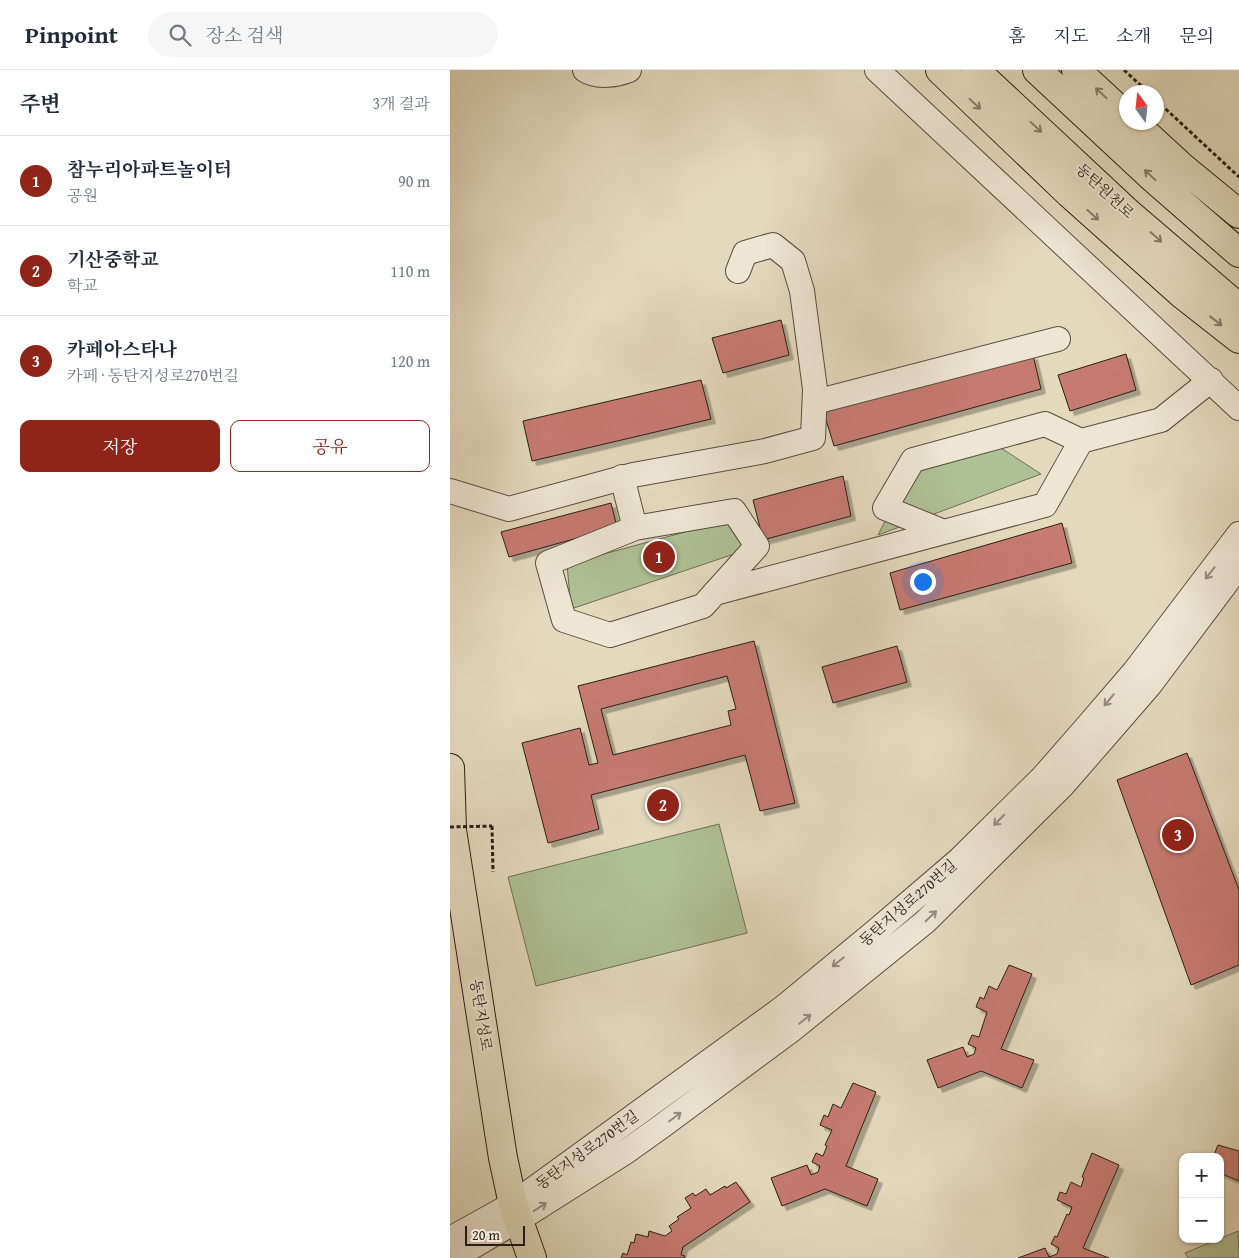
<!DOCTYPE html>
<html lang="ko">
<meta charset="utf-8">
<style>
:root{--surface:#fff;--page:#f6f6f7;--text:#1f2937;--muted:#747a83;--line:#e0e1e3;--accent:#8f2418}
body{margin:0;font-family:"Gentium Book Plus","Noto Serif KR",serif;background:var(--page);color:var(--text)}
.controls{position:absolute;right:15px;bottom:15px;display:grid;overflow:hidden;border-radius:10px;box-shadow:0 1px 4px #0004}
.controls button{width:45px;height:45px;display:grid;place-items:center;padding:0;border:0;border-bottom:1px solid var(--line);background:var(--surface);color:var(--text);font:25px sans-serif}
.compass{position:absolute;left:669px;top:15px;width:45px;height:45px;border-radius:50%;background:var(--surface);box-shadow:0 1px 4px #0004;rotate:345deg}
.scale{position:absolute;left:15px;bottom:12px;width:60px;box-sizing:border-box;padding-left:5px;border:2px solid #281f16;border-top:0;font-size:14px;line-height:18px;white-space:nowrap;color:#281f16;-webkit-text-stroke:4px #ede6d3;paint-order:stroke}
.you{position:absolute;left:472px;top:511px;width:18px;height:18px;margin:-12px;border:4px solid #fff;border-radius:50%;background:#1a73e8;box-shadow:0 0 0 8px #1a73e833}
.badge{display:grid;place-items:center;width:32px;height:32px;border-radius:50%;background:var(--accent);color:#fff;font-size:16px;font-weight:700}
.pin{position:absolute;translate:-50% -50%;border:2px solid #fff;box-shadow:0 1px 5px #0006}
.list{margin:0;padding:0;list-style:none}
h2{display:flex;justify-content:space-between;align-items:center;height:65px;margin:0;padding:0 20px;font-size:21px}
h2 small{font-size:16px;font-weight:400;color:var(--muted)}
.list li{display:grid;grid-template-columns:32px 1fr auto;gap:15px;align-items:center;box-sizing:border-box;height:90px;padding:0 20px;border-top:1px solid var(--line)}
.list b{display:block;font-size:19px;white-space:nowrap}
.list p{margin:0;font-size:16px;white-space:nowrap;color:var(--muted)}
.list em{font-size:16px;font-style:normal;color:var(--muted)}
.actions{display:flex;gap:10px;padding:15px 20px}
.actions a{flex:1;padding:11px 0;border:1px solid var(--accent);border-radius:10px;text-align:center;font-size:18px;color:var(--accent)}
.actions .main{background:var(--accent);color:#fff}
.icon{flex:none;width:28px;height:28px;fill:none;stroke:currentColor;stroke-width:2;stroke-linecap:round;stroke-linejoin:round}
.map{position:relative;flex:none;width:789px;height:1188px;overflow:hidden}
header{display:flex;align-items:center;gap:30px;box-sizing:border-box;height:70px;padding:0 25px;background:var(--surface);border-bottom:1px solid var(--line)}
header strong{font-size:24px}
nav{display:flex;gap:28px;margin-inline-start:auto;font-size:18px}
.search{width:350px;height:45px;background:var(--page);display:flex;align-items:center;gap:12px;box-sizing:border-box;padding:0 18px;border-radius:28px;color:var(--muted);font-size:19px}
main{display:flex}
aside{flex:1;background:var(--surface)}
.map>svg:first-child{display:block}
.green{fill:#afc094;stroke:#6c7055}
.building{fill:#c67a6f;stroke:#281f16;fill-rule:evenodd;filter:url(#shadow)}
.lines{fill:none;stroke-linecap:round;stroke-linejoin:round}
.minor-casing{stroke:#574e40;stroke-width:26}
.major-casing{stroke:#281f16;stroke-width:30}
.path{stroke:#281f16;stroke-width:3;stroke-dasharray:4 2.5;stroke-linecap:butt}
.minor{stroke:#ede6d3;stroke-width:24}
.major{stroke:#e3d9bc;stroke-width:28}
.path-bridge{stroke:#281f16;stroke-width:3;stroke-dasharray:4 2.5;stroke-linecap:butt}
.oneway{stroke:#867c69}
.oneway2{stroke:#948c7e}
.labels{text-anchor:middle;stroke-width:4;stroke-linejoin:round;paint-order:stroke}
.street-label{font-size:15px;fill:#281f16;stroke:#ede6d3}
</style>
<header>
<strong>Pinpoint</strong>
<div class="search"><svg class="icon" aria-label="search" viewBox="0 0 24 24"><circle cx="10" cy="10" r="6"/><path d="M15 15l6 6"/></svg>장소 검색</div>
<nav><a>홈</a><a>지도</a><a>소개</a><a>문의</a></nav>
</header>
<main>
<aside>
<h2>주변<small>3개 결과</small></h2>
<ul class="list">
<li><span class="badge">1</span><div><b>참누리아파트놀이터</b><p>공원</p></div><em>90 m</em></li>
<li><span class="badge">2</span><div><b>기산중학교</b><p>학교</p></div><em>110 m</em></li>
<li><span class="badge">3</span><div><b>카페아스타나</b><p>카페 · 동탄지성로270번길</p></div><em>120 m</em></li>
</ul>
<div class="actions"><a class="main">저장</a><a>공유</a></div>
</aside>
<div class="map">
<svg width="789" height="1188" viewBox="0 0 789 1188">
<defs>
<filter id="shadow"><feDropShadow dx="4.5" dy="4.5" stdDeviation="0" flood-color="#0004"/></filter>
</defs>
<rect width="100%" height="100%" fill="#e3d9bc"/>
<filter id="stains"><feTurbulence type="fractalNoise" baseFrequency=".004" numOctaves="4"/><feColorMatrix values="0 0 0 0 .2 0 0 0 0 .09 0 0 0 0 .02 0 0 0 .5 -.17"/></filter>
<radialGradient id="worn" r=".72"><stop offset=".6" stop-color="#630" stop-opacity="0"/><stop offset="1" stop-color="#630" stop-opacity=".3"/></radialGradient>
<path class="green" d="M551,378l40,26 -163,61 31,-61z
M283,449l13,31 -175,59 -4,-45z
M269,754l28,109 -211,53 -28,-109z
M788,1161l1,27h-51l-3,-5z"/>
<path class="building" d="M331,250l8,35 -66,18 -11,-35z
M676,284l10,36 -66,21 -12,-36z
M583,285l8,34 -207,57 -11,-36z
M251,310l10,39 -179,42 -9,-40z
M393,406l8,40 -88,24 -10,-40z
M161,433l6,24 -108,30 -8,-25z
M612,453l10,40 -172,47 -10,-37z
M304,571l41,162 -35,8 -15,-56 -154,40 8,34 -51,14 -26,-100 58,-15 9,37 9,-2 -20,-77zM277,606l9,33 -8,2 3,14 -118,30 -12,-46z
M447,576l10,36 -74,21 -11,-36z
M737,683l52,137v75l-48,20 -74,-205z
M559,895l23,9 -31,75 33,11 -12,28 -41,-17 -43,17 -11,-28 36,-13 4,10 7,-3 2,-6 -8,-4 4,-9 7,2 8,-25 -11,-5 4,-10 4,2 5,-13 8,4z
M403,1013l23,9 -30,74 32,13 -11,27 -42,-17 -43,17 -11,-28 36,-13 4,10 7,-3 2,-6 -8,-4 4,-9 7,3 4,-10 -2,-1 7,-15 -12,-5 4,-10 4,2 5,-13 8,4z
M768,1075l21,6v30l-19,-8v-16h-7z
M642,1083l27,12 -36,83 26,10h-91l27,-10 4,9 8,-3 2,-6 -8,-4 4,-8 2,1 10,-23 2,1 3,-8 -15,-7 3,-8 6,2 5,-12 10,5 3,-9 -2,-1z
M286,1112l14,20 -67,45 -2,8 4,1 -1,2h-63l2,-5 4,2 4,-13 3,1 2,-9 12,3 1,-6 16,5 7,-5 -3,-5 10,-7 -2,-2 14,-9 -6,-10 8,-5 2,3 11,-7 4,6 15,-9 1,2z"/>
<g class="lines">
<defs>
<path id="minor" d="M135,0c12,8 31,5 44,0
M427,0l362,338
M365,332l243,-63
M631,371l80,-21 50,-40
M172,407l13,51
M0,421l59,18 124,-34 132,-24 48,-13 2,-49 -13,-98 -9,-30 -20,-16 -28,8 -7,18
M284,441l23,35 -54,60 -93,29 -46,-15 -16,-57 87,-35z
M265,523l330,-88 36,-64 -36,-17 -132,36 -28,48 59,24
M0,1169l63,-35 271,-197 92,-76 83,-71 84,-83 42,-48 49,-57 105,-138
M3,1188l65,-38 109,-69 35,-25 132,-98 131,-106 138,-137 86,-99 90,-120"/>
<path id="major" d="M490,0l129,123 114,102 56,44
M525,0l150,140 114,98
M587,0l117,109 85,74
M626,0l50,46
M683,52l49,45 57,47
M0,698l2,62 51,328 10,46 19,54"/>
</defs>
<use href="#minor" class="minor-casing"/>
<use href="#major" class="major-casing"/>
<path class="path" d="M674,0l24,22
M706,30l83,77
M42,756l1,46"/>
<use href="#minor" class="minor"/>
<use href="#major" class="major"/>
<path class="path-bridge" d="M0,757l42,-1"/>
</g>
<defs><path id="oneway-shaft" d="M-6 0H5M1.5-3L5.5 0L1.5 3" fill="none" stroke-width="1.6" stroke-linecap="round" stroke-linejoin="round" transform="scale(1.25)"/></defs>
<g class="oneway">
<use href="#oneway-shaft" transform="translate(651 23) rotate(-137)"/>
<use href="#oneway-shaft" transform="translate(525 34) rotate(43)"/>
<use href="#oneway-shaft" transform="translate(586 57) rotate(43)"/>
<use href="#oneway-shaft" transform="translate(700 105) rotate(-137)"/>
<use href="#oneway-shaft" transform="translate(643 145) rotate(42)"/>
<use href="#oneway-shaft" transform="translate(706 167) rotate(41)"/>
<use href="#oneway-shaft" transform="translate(766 251) rotate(38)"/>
</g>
<g class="oneway2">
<use href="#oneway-shaft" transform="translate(760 503) rotate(128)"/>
<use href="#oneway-shaft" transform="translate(659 630) rotate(130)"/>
<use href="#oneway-shaft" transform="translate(549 750) rotate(135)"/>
<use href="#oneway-shaft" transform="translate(481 846) rotate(-44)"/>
<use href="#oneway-shaft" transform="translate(388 892) rotate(141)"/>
<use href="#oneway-shaft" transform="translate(355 949) rotate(-39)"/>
<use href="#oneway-shaft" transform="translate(225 1047) rotate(-37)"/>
<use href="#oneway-shaft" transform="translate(90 1137) rotate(-32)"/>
</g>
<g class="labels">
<g class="street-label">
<text transform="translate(655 121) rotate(43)" y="5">동탄원천로</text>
<text transform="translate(458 833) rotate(-41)" y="5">동탄지성로270번길</text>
<text transform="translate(31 945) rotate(81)" y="5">동탄지성로</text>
<text transform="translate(137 1080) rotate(-36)" y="5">동탄지성로270번길</text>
</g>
</g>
<rect width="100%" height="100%" filter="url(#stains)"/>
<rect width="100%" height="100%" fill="url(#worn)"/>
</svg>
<div class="controls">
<button>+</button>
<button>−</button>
</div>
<svg class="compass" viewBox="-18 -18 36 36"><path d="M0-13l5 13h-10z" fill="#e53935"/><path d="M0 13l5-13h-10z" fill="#747a83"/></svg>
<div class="scale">20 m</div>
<div class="you"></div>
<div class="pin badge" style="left:209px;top:487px">1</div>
<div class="pin badge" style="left:213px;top:735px">2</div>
<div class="pin badge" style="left:728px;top:765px">3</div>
</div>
</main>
